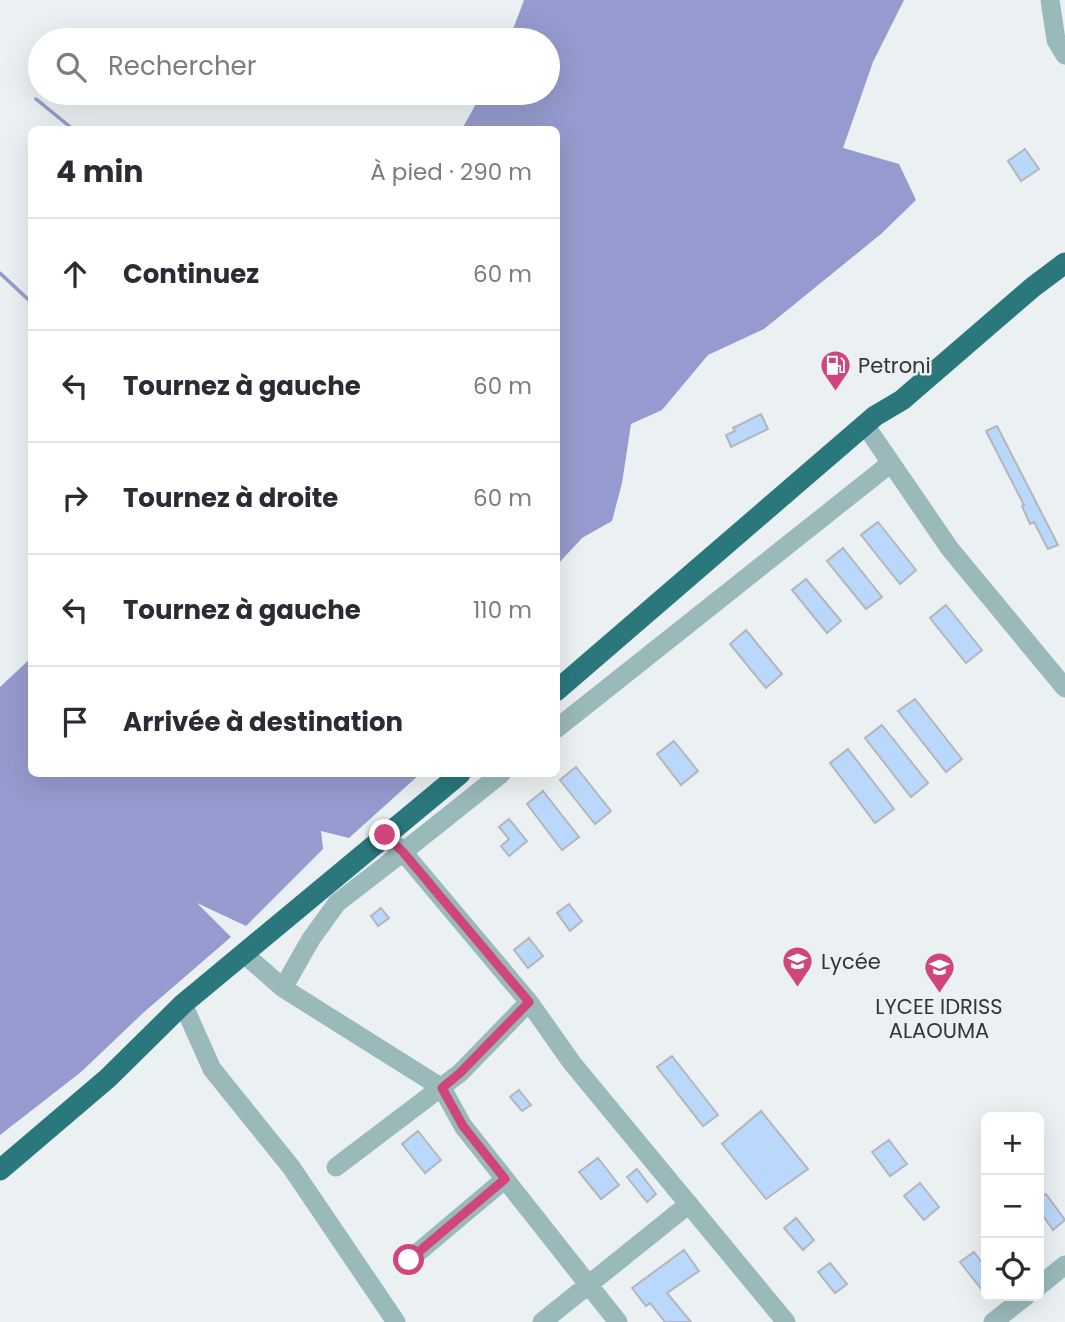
<!DOCTYPE html>
<html lang="fr">
<meta charset="utf-8">
<style>
:root{--surface:#fff;--page:#f7f7f7;--text:#2b2b33;--muted:#7c7c81;--line:#e1e1e2}
body{margin:0;font-family:Poppins,sans-serif;background:var(--page);color:var(--text)}
.controls{position:absolute;right:21px;bottom:21px;display:grid;overflow:hidden;border-radius:10px;box-shadow:0 7px 28px #0002}
.controls button{width:63px;height:63px;display:grid;place-items:center;padding:0;border:0;border-bottom:2px solid var(--line);background:var(--surface);color:var(--text);font:35px sans-serif}
.stop{position:absolute;width:21px;height:21px;margin:-16px;border:5px solid #cf457c;border-radius:50%;background:#fff}
.stop.end{background:#cf457c;border-color:#fff;box-shadow:0 2px 7px #0008}
.list{margin:0;padding:0;list-style:none}
h2{display:flex;justify-content:space-between;align-items:center;height:91px;margin:0;padding:0 28px;font-size:30px}
h2 small{font-size:23px;font-weight:400;color:var(--muted)}
.list li{display:grid;grid-template-columns:46px 1fr auto;gap:21px;align-items:center;box-sizing:border-box;height:112px;padding:0 28px;border-top:2px solid var(--line)}
.list b{display:block;font-size:26px;white-space:nowrap}
.list em{font-size:23px;font-style:normal;color:var(--muted)}
.icon{flex:none;width:38px;height:38px;fill:none;stroke:currentColor;stroke-width:2;stroke-linecap:round;stroke-linejoin:round}
.map{position:relative;flex:none;width:1065px;height:1322px;overflow:hidden}
.search{position:absolute;background:var(--surface);box-shadow:0 7px 28px #0002;left:28px;top:28px;width:532px;height:77px;display:flex;align-items:center;gap:18px;box-sizing:border-box;padding:0 24px;border-radius:38px;color:var(--muted);font-size:26px}
.panel{position:absolute;background:var(--surface);box-shadow:0 7px 28px #0002;left:28px;top:126px;width:532px;height:651px;border-radius:10px}
.map>svg:first-child{display:block}
.water{fill:#959bce}
.lines{fill:none;stroke-linecap:round;stroke-linejoin:round}
.stream{stroke:#959bce;stroke-width:3.5}
.building{fill:#bad8fc;stroke:#b3b6ba;stroke-width:2}
.minor{stroke:#9ab9ba;stroke-width:19}
.highway{stroke:#2a787c;stroke-width:21}
.route{stroke:#cf457c;stroke-width:9}
.labels{text-anchor:middle;stroke-width:5;stroke-linejoin:round;paint-order:stroke}
.poi-label{font-size:21px;fill:#323435;stroke:#ebf0f3;text-anchor:start}
</style>
<div class="map">
<svg width="1065" height="1322" viewBox="0 0 1065 1322">
<rect width="100%" height="100%" fill="#ebf0f3"/>
<path class="water" d="M524,0h380l-31,62 -30,86 56,16 17,36 -35,34 -117,95 -56,26 -46,55 -31,14 -9,59 -10,38 -30,17 -25,27 -1,-435 -94,-1 20,-36h66v-53h-39z
M31,658l1,116h388l-71,64 -28,-7 2,18 -77,77 -49,-23 34,34 -88,76 -62,59 -81,63v-448z"/>
<g class="lines">
<path class="stream" d="M36,99l38,31
M0,273l32,30"/>
</g>
<path class="building" d="M1025,149l14,20 -18,12 -13,-20z
M761,414l7,15 -37,18 -5,-12 9,-4 -2,-3z
M997,426l61,119 -10,4 -14,-27 -4,2 -8,-18 2,-1 -38,-74z
M878,522l38,48 -16,14 -39,-49z
M843,548l39,49 -16,12 -39,-48z
M806,579l35,42 -14,12 -35,-43z
M946,605l36,45 -16,13 -36,-45z
M746,630l36,44 -16,14 -36,-44z
M915,699l47,60 -16,13 -48,-61z
M882,725l46,58 -17,14 -46,-59z
M674,741l24,30 -17,14 -24,-31z
M848,749l46,60 -19,14 -45,-60z
M576,767l35,44 -16,13 -35,-44z
M543,791l36,46 -17,13 -35,-46z
M509,819l18,22 -18,15 -8,-10 8,-7 -10,-12z
M569,904l13,17 -12,10 -13,-18z
M381,908l8,10 -11,8 -7,-10z
M529,938l14,18 -15,12 -14,-18z
M672,1056l46,59 -15,11 -46,-59z
M519,1090l12,15 -9,6 -12,-14z
M761,1111l47,58 -42,30 -44,-55z
M418,1131l23,29 -16,13 -23,-29z
M889,1140l18,24 -17,12 -18,-24z
M598,1158l21,27 -18,14 -22,-27z
M637,1169l19,25 -9,8 -20,-25z
M920,1183l19,24 -15,13 -20,-24z
M1046,1194l19,26 -12,10 -14,-20v-12z
M796,1218l18,22 -11,10 -19,-22z
M684,1250l15,21 -32,22 24,29h-26l-15,-19 -4,3 -14,-18z
M974,1252l12,16v27l-26,-33z
M830,1263l17,21 -12,9 -17,-21z"/>
<g class="lines">
<path class="minor" d="M1050,0l6,40 9,15
M865,425l85,124 115,139
M556,729l335,-266
M501,774l-98,78 126,150 43,61 214,259
M244,954l39,34 159,100 21,38 155,196
M283,988l28,-49 26,-36 66,-51 -8,-7
M183,1004l29,65 79,98 105,155
M336,1167l124,-94 69,-71
M409,1260l96,-81
M1039,1286l26,-21
M542,1322l147,-118
M993,1322l33,-26"/>
<path class="highway" d="M556,691l319,-275 27,-16 131,-113 32,-24
M0,1170l108,-92 75,-74 277,-230"/>
</g>
<g class="lines">
<path class="route" d="M385,835l18,17 126,150 -69,71 -18,15 21,38 42,53 -96,81"/>
</g>
<defs>
<symbol id="fuel-pin" viewBox="-11 -11 22 30"><path d="M0 17L-7.5 6A9.5 9.5 0 1 1 7.5 6Z" fill="#cf457c" stroke="#ebf0f3"/><path d="M-5.5-6h7V0h2V4h1.3V-2.5L3-4.5l.8-.8L6-3V5H2.5V1h-1V6h-7ZM-4.2-4.7v3.2H.2V-4.7Z" fill="#fff"/></symbol>
<symbol id="school-pin" viewBox="-11 -11 22 30"><path d="M0 17L-7.5 6A9.5 9.5 0 1 1 7.5 6Z" fill="#cf457c" stroke="#ebf0f3"/><path d="M0-5L7-2L0 1L-7-2ZM-4 1L0 2.5L4 1V4Q0 6-4 4Z" fill="#fff"/></symbol>
</defs>
<g fill-rule="evenodd">
<use href="#fuel-pin" x="818" y="348" width="35" height="47"/>
<use href="#school-pin" x="780" y="944" width="35" height="47"/>
<use href="#school-pin" x="922" y="950" width="35" height="47"/>
</g>
<g class="labels">
<g class="poi-label">
<text x="858" y="373">Petroni</text>
<text x="821" y="969">Lycée</text>
<text x="939" y="1014" text-anchor="middle">LYCEE IDRISS<tspan x="939" dy="24">ALAOUMA</tspan></text>
</g>
</g>
</svg>
<div class="controls">
<button>+</button>
<button>−</button>
<button><svg class="icon" aria-label="locate" viewBox="0 0 24 24"><circle cx="12" cy="12" r="6"/><path d="M12 2v4M12 18v4M2 12h4M18 12h4"/></svg></button>
</div>
<div class="stop" style="left:409px;top:1260px"></div>
<div class="stop end" style="left:385px;top:835px"></div>
<div class="search"><svg class="icon" aria-label="search" viewBox="0 0 24 24"><circle cx="10" cy="10" r="6"/><path d="M15 15l6 6"/></svg>Rechercher</div>
<section class="panel">
<h2>4 min<small>À pied · 290 m</small></h2>
<ul class="list">
<li><svg class="icon" aria-label="ahead" viewBox="0 0 24 24"><path d="M12 20V5M6 11l6-6 6 6"/></svg><div><b>Continuez</b></div><em>60 m</em></li>
<li><svg class="icon" aria-label="left" viewBox="0 0 24 24"><path d="M17 20v-9H6M10 6l-5 5 5 5"/></svg><div><b>Tournez à gauche</b></div><em>60 m</em></li>
<li><svg class="icon" aria-label="right" viewBox="0 0 24 24"><path d="M7 20v-9h11M14 6l5 5-5 5"/></svg><div><b>Tournez à droite</b></div><em>60 m</em></li>
<li><svg class="icon" aria-label="left" viewBox="0 0 24 24"><path d="M17 20v-9H6M10 6l-5 5 5 5"/></svg><div><b>Tournez à gauche</b></div><em>110 m</em></li>
<li><svg class="icon" aria-label="arrive" viewBox="0 0 24 24"><path d="M6 21V4h12l-3 4 3 4H6"/></svg><div><b>Arrivée à destination</b></div></li>
</ul>
</section>
</div>
